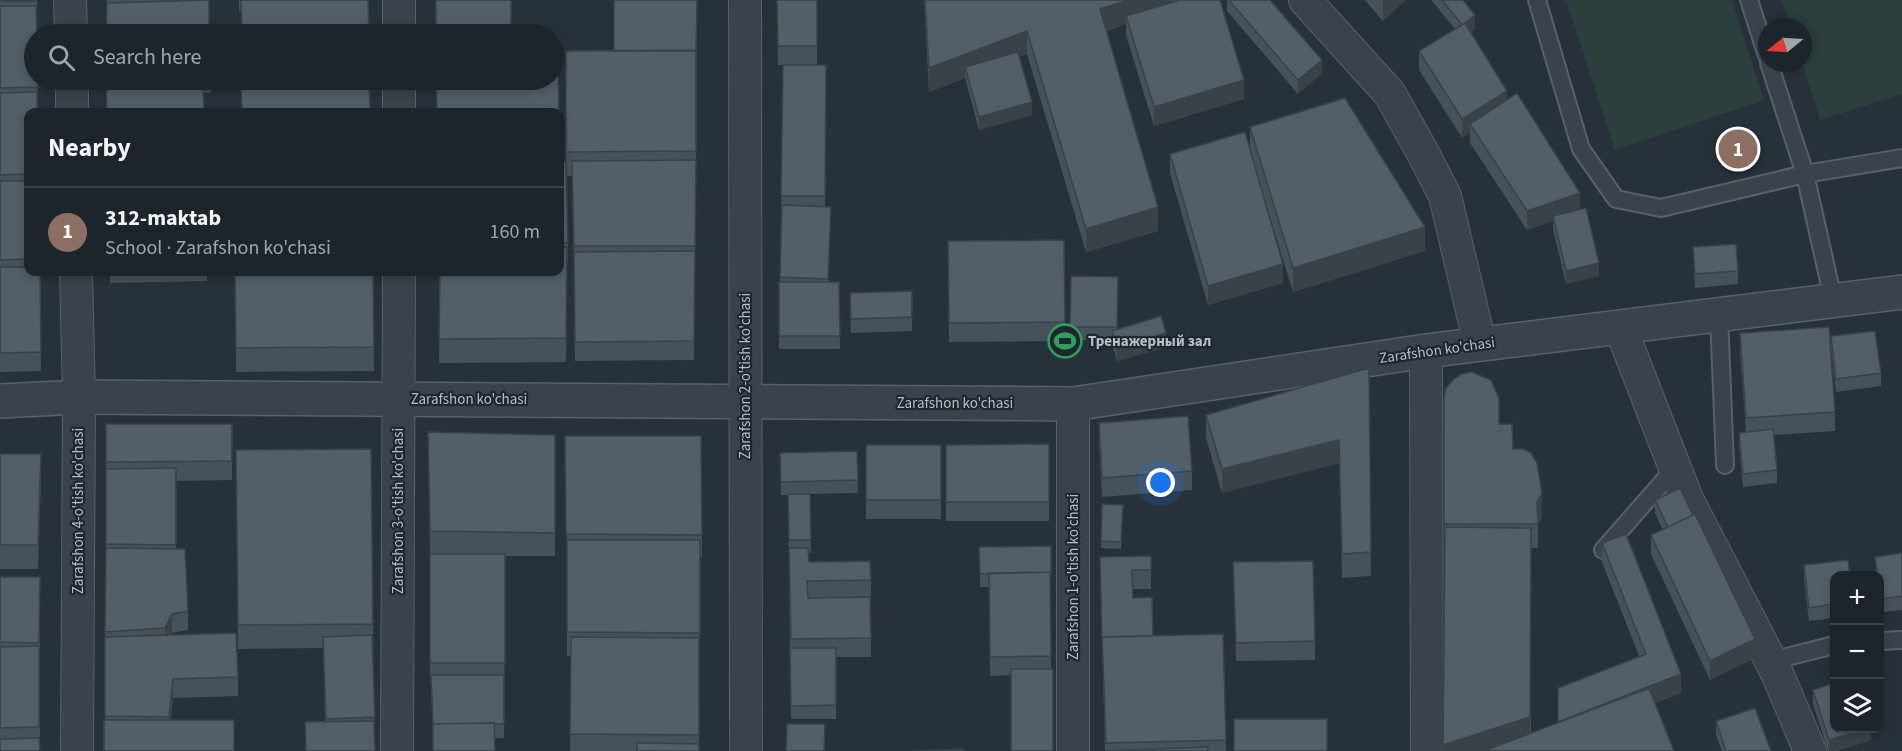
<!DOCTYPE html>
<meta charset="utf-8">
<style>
:root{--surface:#1d252c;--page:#252d34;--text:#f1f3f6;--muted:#a0a5a9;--line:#3b4248;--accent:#b45309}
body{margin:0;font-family:"Source Sans 3",sans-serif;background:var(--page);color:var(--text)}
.controls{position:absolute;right:18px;bottom:18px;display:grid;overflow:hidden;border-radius:12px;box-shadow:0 3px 9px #0003}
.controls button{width:54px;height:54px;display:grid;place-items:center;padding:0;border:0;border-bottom:2px solid var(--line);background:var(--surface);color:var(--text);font:30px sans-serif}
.compass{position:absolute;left:1758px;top:18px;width:54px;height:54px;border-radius:50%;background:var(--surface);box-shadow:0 3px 9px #0003;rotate:252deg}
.you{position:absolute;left:1161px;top:483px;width:21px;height:21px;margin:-15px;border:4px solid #fff;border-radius:50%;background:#1a73e8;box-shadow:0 0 0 9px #1a73e833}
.badge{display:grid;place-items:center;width:39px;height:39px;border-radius:50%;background:var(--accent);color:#fff;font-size:20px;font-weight:700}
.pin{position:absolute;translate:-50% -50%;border:3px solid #fff;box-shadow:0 2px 6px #0006}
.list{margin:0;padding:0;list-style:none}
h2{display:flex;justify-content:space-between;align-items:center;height:78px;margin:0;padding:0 24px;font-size:26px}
h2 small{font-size:20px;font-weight:400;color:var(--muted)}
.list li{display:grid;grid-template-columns:39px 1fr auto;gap:18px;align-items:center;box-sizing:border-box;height:90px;padding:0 24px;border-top:2px solid var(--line)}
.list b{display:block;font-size:22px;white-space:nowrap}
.list p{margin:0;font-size:20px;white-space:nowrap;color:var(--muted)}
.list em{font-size:20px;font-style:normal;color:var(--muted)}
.icon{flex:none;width:33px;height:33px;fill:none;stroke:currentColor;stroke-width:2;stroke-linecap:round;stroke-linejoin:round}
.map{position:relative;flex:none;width:1902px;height:751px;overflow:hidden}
.search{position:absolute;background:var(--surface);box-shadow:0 3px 9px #0003;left:24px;top:24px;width:540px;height:66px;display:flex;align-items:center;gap:15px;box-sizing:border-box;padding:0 21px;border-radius:33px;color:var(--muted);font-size:22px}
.panel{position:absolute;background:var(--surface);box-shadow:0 3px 9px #0003;left:24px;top:108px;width:540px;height:168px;border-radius:12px}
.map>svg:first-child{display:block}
.green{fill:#2c3f3d}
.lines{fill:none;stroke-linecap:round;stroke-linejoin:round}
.service-casing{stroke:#586169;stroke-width:20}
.minor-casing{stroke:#586169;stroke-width:34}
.tertiary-casing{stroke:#586169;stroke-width:36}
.service{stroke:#3a434b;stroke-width:16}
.minor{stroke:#3a434b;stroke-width:32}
.tertiary{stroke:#3a434b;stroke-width:33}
.wall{fill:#475159}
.shaded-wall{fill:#394249}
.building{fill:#525e68;stroke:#394249;stroke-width:1.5}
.labels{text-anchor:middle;stroke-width:4.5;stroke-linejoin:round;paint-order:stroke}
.poi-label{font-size:15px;font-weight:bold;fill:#b6bec6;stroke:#1f2830;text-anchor:start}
.street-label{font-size:15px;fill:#b6bec6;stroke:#1f2830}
</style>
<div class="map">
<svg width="1902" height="751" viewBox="0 0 1902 751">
<rect width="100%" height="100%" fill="#27313a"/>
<path class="green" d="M1566,0h166l32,100 -149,50z
M1782,0h120v94l-82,26 -18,-57 1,-36h-13z"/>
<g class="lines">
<defs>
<path id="service" d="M1537,0l44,149 35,50 45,9 144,-34 97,-16
M1749,0l18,56
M1769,63l36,111 28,125
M1719,315l6,150
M1603,550l72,-82
M1880,641l22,-1
M1771,661l63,-16"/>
<path id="minor" d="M70,0l1,34
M399,0v34
M745,0l1,751
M1305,0l85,94 34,61 21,41 35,148
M72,80v32
M399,80v32
M76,272l3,125 -2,354
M1621,329l66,170 90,174 33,78
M1426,351l1,400
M1073,404v347
M397,751l2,-479"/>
<path id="tertiary" d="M0,401l79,-4 994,7 353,-53 476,-59"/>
</defs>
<use href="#service" class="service-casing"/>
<use href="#minor" class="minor-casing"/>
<use href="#tertiary" class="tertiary-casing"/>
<use href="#service" class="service"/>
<use href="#minor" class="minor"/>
<use href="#tertiary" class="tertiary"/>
</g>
<path class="wall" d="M0,0h37v20l1,86 -10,6v160l12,6 1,93 -41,1z
M107,0h69v1l-69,2z
M239,0h129l1,34h-128v-23h-2z
M777,0h40v65h9l-1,142 4,75h10l1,67h-61v-67h1l1,-67 2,-150h-5z
M924,0h296l24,99 -90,27 -28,-91v-11l-19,7 51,200 -72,21 -59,-198 -8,3 13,58 -53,15 -14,-52 -36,14z
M1227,0h43l52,73 -24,21 -71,-83z
M1365,0h41l-23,21z
M1431,0h32l12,28 -4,4 36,67 73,110 19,67 -33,8 -13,-55v-8l-26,9 -57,-87v-10l-8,5 -43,-68v-19l36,-22z
M566,51l130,17v107l-2,185 -119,1 -1,-96 -2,-89h-6z
M106,80h104v13h-6v19h-98z
M242,80h128l-1,15 -126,-11z
M1250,127l175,124 -132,41 -42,-138 32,129 -75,22 -38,-132v-19l80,-3z
M560,138v24l8,81v19h-1l-1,100 -127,1 1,-91h120z
M1064,240l1,101 -116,1 -1,-101z
M1693,247l45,24v13l-43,4z
M110,272h97v9l-97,2z
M235,272h138l1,99 -138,1z
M1071,276l47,1 -1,52 49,18 -49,14 -5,-17v-4h-42z
M912,291v40l-61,2 -1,-40z
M1740,333l95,79v19l-61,4 3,35v13l-34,4 -4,-41v-13l7,-1 -6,-80z
M1831,336l50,37v13l-45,6 -5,-42z
M1369,368l2,208 -29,2 -3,-115 -117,30 -16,-55v-23z
M1444,398l55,26 14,25 29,68 -4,8v23h-7v185l27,-10 81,-67 -37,-94v-19l79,150 -26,10 19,48h-231l2,-204h-1z
M1099,423l93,48v19l-90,7 -3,-55z
M106,424h126v56l-56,1v68l12,62v19l-16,3 -1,2 67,42v19l-65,2 -2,22h-66v-88l1,-84z
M428,432l127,3v121h-50l-1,182 -71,1 -2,-57h-1v-127z
M565,436h136l1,122h-2l-1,193h-129l1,-95h-4v-98z
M1049,444v77h-103v-76z
M866,445h75v74h-75z
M236,450l137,174 2,127h-70v-29l20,-1 -2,-73 -85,1z
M857,451l1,42 -48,1 1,59h-3l1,9 62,18v77h-35v62h-45l-3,-224h-7l-1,-42z
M0,454l41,24 -3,91h-38z
M1655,500l100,158 -45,22 -59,-126v-19l12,-5 -8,-17z
M1102,504l21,1 -2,44 -20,-1z
M1051,546v123l-40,6 -21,1 -1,-89h-9l-1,-40z
M1902,553v57l-21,2 -1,-10v-26h-4l-1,-19z
M1151,556v33h-18v9l20,38 70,-2 3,117h-121l-5,-194z
M1233,562l82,79v19l-79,1z
M1804,565l30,11v42l-25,3 -5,-42z
M0,577h40v174h-40z
M1813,690l58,39v11l-35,11h-8l-15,-47z
M1716,721l55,30h-49l-6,-16z"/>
<path class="shaded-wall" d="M1129,0h72l-75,16v8l-26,9v-24z
M1385,0h21l-23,21v-19z
M1475,15v13l-13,11v-13z
M1027,31v23l-59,23 -3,-10v11l-36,14v-24z
M1322,60v13l-24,21v-14z
M1244,80v19l-90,27v-19z
M1507,91v19l-37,14v9l-8,5v-19z
M1032,102v13l-53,15v-13z
M1580,193v19l-27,4v5l-26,9v-19z
M1158,207v24l-72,21v-23z
M1425,227v24l-132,41v-24z
M1599,263v13l-33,8v-13z
M1283,264v19l-75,22v-19z
M1166,333v14l-49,14v-13z
M1339,440v23l-117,30v-24z
M41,454v24l-3,91v-24z
M1542,493v24l-5,9v-24z
M1531,528l-1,213 -31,10h-56v-6z
M172,614v19l-7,14v-19z
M1755,639v19l-45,22v-19z
M1681,674v19l-123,48v-19z
M173,679v19l-4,38v-19z
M1865,729h6v11l-35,11h-7v-11z"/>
<path class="building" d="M0,0h37v1h-37z
M209,0v34h-103l1,-31z
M241,0h127l1,34h-127z
M436,0h75v34h-75z
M614,0h83l-1,51h-82z
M777,0h40v46h-39z
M925,0h204l-29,9 58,198 -72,22 -59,-198 -98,37z
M1180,0h40l24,80 -90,27 -28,-91z
M1229,0h41l52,60 -24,20z
M1442,0h21l12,15 -13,10z
M0,6h36l1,28h-3v46h4v7l-38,1z
M1465,23l42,68 -45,28 -43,-68z
M696,50v101l-130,1v-101z
M1018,52l14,50 -53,15 -14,-50z
M554,65h4l1,47h-122l-1,-32h118z
M783,65h43l-1,131h-44z
M106,80h97l1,32h-97z
M369,80l1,32h-128l-1,-28z
M37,92v20h-9v62l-28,1v-82z
M1517,93l63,100 -53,18 -57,-87z
M1345,98l80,129 -132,41 -43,-141z
M1245,132l38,132 -75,22 -38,-132z
M696,160l-1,86h-121l-2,-85z
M560,162h6l2,81h-8z
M0,181h28v78l-28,1z
M782,205l49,2 -3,72 -48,-2z
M1586,208l13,55 -33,8 -13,-55z
M1064,240l1,82 -116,1 -1,-82z
M1736,244l2,27 -43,3 -2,-27z
M560,247h7l-1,91 -127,1 1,-67h120z
M695,251l-1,90 -119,1 -1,-90z
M0,267h28v5h12l1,80 -41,1z
M235,272h138l1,75 -138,1z
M1071,276l47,1 -1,50h-47z
M779,282h60l1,54h-61z
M912,291v26l-61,2 -1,-26z
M1161,316l5,17 -49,15 -5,-17z
M1829,327l6,85 -89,6 -6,-85z
M1875,331l6,42 -45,6 -5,-43z
M1369,368l2,184 -29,2 -3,-114 -117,29 -16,-54z
M1472,372l19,8 8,18v26h13l1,25h10l8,4 6,10 5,30 -5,9 1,22h-94v-126l2,-10 7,-8 8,-6z
M1188,416l4,55 -90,7 -3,-55z
M106,424h126v37l-126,1z
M1773,429l4,41 -34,4 -4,-41z
M428,432l127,3v98l-125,-2z
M565,436h136l1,99 -136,-1z
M1049,444v58h-103v-57z
M866,445h75v55h-75z
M371,449l2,175 -135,1 -2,-175z
M857,451l1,29 -77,2 -1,-29z
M0,454h41l-3,91h-38z
M176,468v77l-70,-1v-75z
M1680,488l13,27 -25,12 -13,-27z
M788,494h22l1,46h-22z
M1102,504l21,1 -2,37 -20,-1z
M1695,514l60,125 -45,22 -59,-126z
M1445,527l86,1 -1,189 -87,28z
M1626,534l55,140 -123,48v-34l88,-34 -44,-111z
M567,540h133v93l-133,-1z
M1051,546v27l-1,-1 -70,2 -1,-27z
M106,548l79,1 3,62 -16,3 -7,14 -60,4z
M789,548h19l1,14 61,-1 1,19 -64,1 1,17 62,-1 1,41 -80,1z
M1902,553v43l-21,3 -1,-11v-12h-2l-3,-19z
M430,554h75v109h-75z
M1151,556v14h-19l1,28 19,-1 1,39 -51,1v5l-2,-85z
M1848,560l2,16h-16v28l-25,4 -5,-43z
M1313,561l2,80 -79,2 -3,-81z
M1050,572l1,84 -61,1 -1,-84z
M0,577h40l-1,66 -39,-1z
M236,633l2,44 -65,2 -4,38 -64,-1v-79z
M1223,634l3,106 -120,3 -4,-106z
M372,635l3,82 -49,2 -3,-82z
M571,637l128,1v97l-129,-1z
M39,646v81l-39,1v-81z
M790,648h46v57l-45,1z
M1011,669h42v82h-42z
M431,675h73v49h-10v-1l-61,1v1z
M1834,683v46h31l-36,11 -16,-50z
M1649,688l25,63h-190z
M1755,708l16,43h-45l-10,-30z
M1234,719h93v32h-93z
M104,720h130v31h-130z
M374,721l1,30h-69l-1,-29z
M494,723l1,28h-62v-27z
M787,724h38l-1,27h-38z
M39,738l1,13h-40v-12z
M637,743l62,1v7h-62z
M1208,747v4h-103z
M963,749v2h-49z"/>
<defs>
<symbol id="stadium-ring" viewBox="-11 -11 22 22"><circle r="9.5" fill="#1f2830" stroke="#2e9e5b" stroke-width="1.5"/><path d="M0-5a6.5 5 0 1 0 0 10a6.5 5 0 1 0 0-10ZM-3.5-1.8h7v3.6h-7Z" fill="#2e9e5b"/></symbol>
</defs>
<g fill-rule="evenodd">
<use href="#stadium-ring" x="1046" y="322" width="38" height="38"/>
</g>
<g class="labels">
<g class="poi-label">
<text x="1088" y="346">Тренажерный зал</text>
</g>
<g class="street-label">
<text transform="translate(1437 350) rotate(-8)" y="5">Zarafshon ko'chasi</text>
<text transform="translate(745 376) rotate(-90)" y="5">Zarafshon 2-o'tish ko'chasi</text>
<text x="469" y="404">Zarafshon ko'chasi</text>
<text x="955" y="408">Zarafshon ko'chasi</text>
<text transform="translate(78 511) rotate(-90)" y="5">Zarafshon 4-o'tish ko'chasi</text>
<text transform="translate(398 511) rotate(-90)" y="5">Zarafshon 3-o'tish ko'chasi</text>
<text transform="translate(1073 577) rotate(-90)" y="5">Zarafshon 1-o'tish ko'chasi</text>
</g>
</g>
</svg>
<div class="controls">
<button>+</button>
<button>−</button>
<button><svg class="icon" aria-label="layers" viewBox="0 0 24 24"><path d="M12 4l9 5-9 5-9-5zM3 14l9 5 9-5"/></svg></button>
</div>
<svg class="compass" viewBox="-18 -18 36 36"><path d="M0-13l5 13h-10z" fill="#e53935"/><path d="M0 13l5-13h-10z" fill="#a0a5a9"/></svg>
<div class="you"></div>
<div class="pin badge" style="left:1738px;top:149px;background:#8d6e63">1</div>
<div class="search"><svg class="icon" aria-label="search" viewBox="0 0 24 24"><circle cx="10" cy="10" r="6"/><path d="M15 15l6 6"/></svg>Search here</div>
<section class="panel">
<h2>Nearby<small></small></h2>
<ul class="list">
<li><span class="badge" style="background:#8d6e63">1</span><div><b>312-maktab</b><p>School · Zarafshon ko'chasi</p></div><em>160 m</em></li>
</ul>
</section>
</div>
